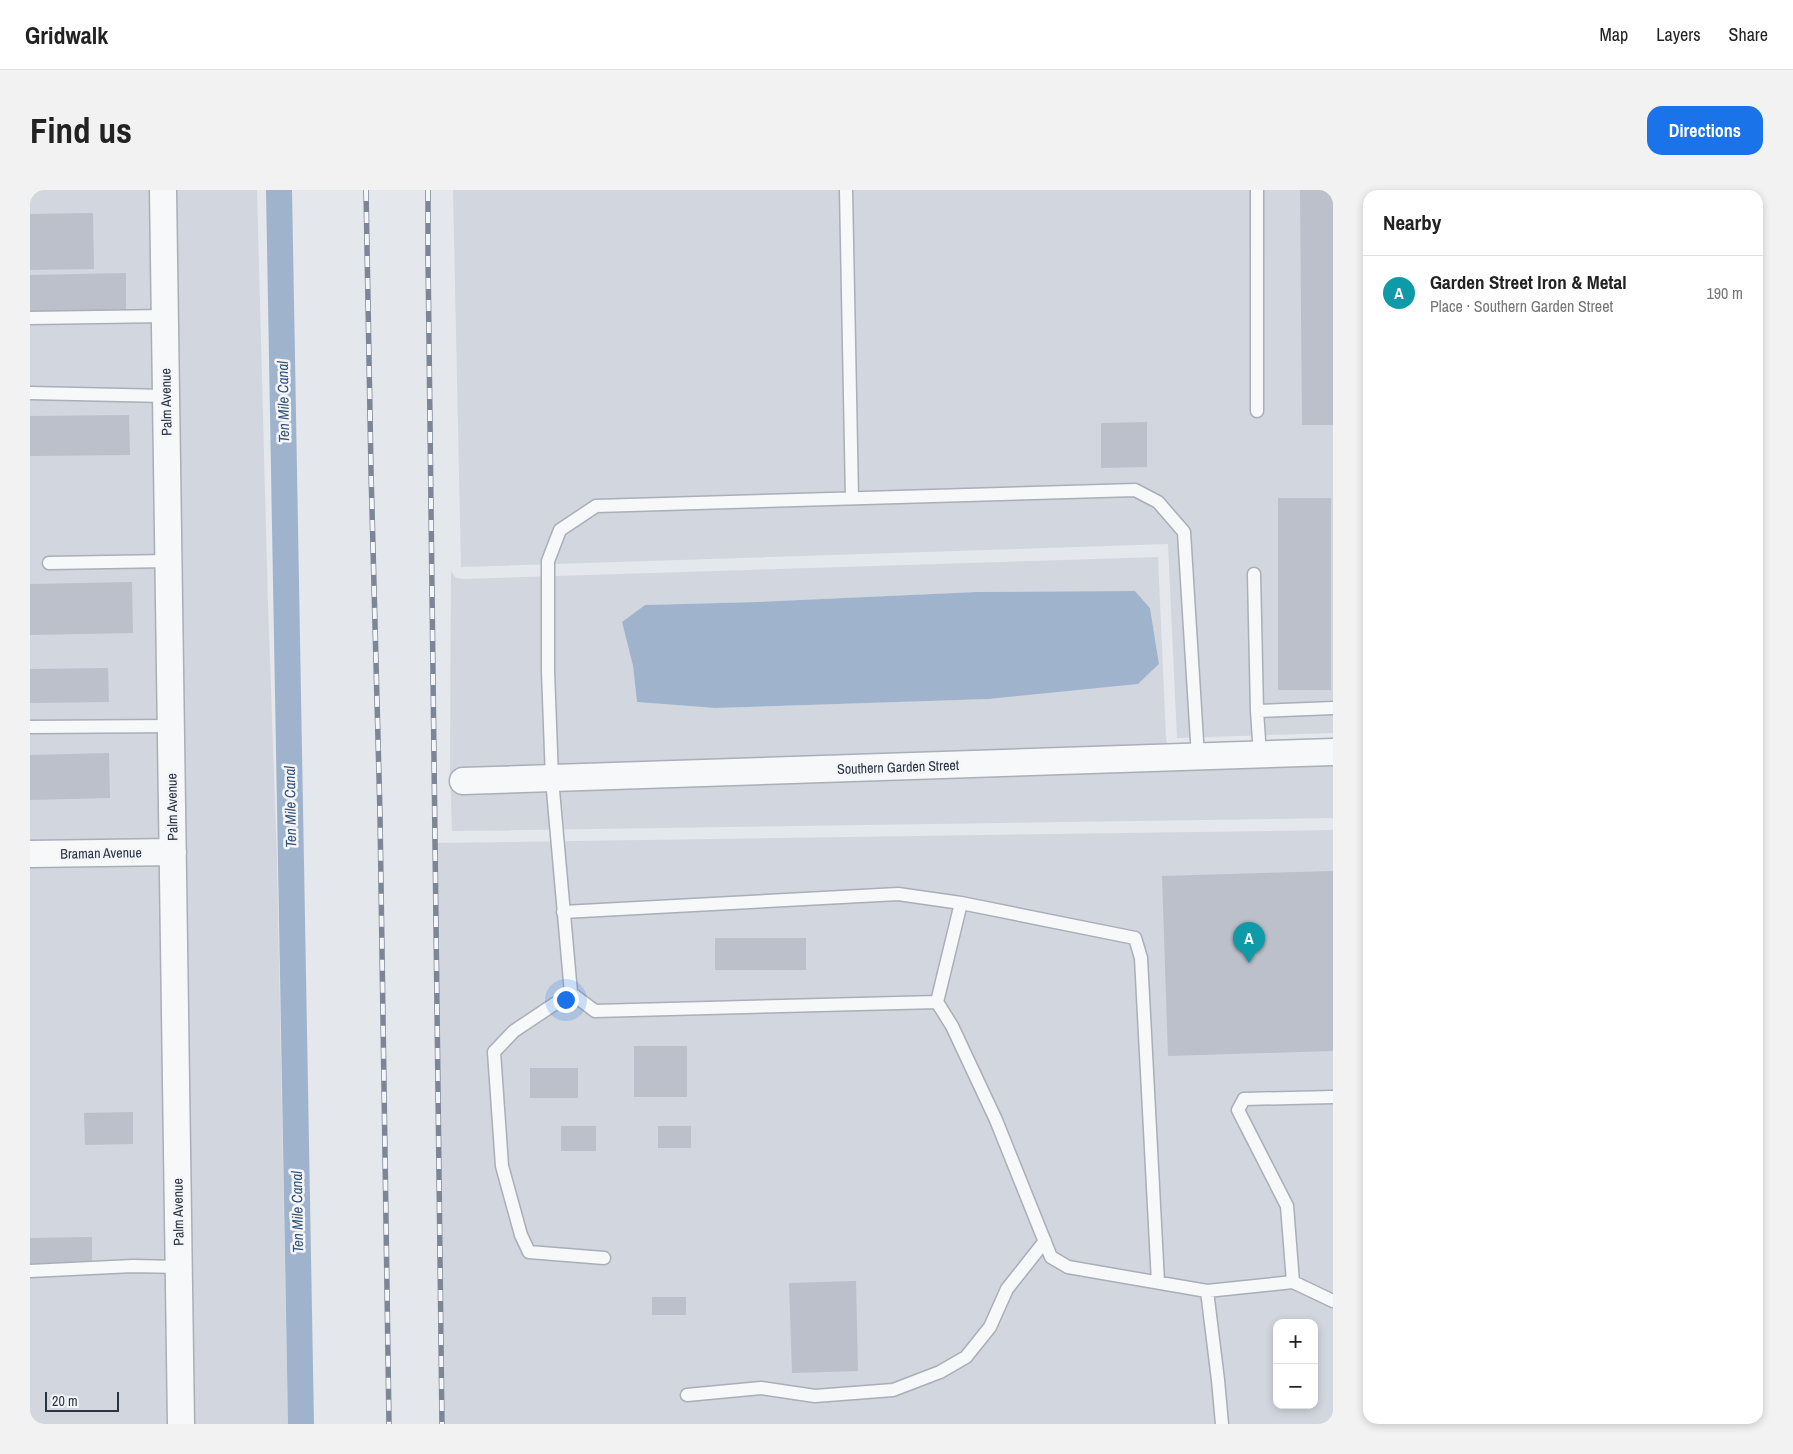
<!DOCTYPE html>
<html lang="en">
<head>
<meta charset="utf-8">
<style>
	:root { --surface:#fff; --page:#f2f2f2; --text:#222; --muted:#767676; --line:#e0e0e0; --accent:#1a73e8 }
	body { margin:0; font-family:"Archivo Narrow",sans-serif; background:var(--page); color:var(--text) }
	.controls { position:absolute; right:15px; bottom:15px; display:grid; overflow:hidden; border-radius:10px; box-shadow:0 2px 8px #0003 }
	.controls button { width:45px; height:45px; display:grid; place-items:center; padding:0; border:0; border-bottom:1px solid var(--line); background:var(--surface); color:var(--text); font:25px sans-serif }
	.scale { position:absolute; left:15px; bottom:12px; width:74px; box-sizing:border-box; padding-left:5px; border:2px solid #2b3445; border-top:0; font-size:14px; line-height:18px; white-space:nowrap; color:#2b3445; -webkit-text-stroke:4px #f4f6f9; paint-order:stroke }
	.you { position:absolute; left:535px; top:809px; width:18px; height:18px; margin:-12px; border:4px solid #fff; border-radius:50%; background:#1a73e8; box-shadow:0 0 0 8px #1a73e833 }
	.badge { display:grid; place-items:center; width:32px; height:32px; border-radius:50%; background:var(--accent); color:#fff; font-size:16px; font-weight:700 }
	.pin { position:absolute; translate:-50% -41px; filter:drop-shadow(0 1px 2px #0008) }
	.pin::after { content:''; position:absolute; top:26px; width:18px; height:15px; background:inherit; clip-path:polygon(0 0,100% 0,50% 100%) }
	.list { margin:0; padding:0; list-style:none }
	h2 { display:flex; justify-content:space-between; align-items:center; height:65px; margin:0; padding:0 20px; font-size:21px }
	h2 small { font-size:16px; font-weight:400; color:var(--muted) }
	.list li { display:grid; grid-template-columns:32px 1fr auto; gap:15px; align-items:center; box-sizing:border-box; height:75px; padding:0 20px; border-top:1px solid var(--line) }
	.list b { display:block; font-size:19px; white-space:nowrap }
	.list p { margin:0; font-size:16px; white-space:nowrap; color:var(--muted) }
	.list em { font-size:16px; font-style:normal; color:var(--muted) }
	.map { position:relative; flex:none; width:1303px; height:1234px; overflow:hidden; border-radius:15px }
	header { display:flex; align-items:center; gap:30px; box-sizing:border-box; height:70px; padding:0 25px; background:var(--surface); border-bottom:1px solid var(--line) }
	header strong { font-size:24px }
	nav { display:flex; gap:28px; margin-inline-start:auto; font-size:18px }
	.intro { display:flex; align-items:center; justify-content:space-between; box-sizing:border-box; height:120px; padding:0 30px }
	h1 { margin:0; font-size:35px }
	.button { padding:12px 22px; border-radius:15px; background:var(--accent); color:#fff; font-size:18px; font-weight:700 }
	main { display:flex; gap:30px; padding:0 30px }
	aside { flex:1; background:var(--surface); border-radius:15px; box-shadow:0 2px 8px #0003 }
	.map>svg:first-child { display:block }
	.built { fill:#d2d6de; fill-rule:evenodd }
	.water { fill:#9fb4cc }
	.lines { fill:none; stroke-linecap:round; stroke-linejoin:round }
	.canal { stroke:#9fb4cc; stroke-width:26 }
	.building { fill:#bbc0ca }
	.lane-casing { stroke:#a9aeb7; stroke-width:15 }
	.street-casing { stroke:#a9aeb7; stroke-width:29 }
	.lane { stroke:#f7f8fa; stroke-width:12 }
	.street { stroke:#f7f8fa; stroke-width:26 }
	.rail-casing { stroke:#7d8696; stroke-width:5.5 }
	.rail { stroke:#f4f6f9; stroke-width:4; stroke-dasharray:11; stroke-linecap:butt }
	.labels { text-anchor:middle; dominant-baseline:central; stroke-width:5; stroke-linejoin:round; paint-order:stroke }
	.street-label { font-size:14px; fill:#2b3445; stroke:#f4f6f9 }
	.water-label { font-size:15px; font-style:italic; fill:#34527a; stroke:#f4f6f9 }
</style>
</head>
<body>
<header>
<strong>Gridwalk</strong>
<nav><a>Map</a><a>Layers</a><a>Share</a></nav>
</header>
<div class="intro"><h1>Find us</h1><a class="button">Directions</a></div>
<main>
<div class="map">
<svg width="1303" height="1234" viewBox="0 0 1303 1234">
	<rect width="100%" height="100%" fill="#e4e7ec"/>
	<path class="built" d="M0 0H227L238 415 247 669 258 1234H0Z
		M423 0H1303V543L1147 548 1138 354 431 377Z
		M1128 367 1136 548 1138 556 1303 555V628L422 641 420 579 421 381 425 387 432 389ZM1105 401 1120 418 1129 474 1108 494 959 509 685 518 607 512 603 476 592 432 615 415 727 412 946 402Z
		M1303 640V1234H415L407 653ZM1247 1133H1284V1215H1247Z"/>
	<path class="water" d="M1105 401 1120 418 1129 474 1108 494 959 509 685 518 607 512 603 476 592 432 615 415 727 412 946 402Z"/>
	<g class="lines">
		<path class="canal" d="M249 0 271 1234"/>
	</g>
	<path class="building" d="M1270 0H1303V235H1272Z
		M63 23 64 79 0 80V24Z
		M96 83V122L0 124V85Z
		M99 225 100 265 0 266V226Z
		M1117 232V277L1071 278V233Z
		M1248 308H1301V500H1248Z
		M102 392 103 443 0 445V394Z
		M78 478 79 512 0 513V479Z
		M79 563 80 608 0 610V565Z
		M1303 681V861L1138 866 1132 686Z
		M685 748H776V780H685Z
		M604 856H657V907H604Z
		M500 878H548V908H500Z
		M103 922V954L55 955 54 923Z
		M531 936H566V961H531Z
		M628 936H661V958H628Z
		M62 1047V1077L0 1078V1048Z
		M826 1091 828 1181 762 1183 759 1093Z
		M622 1107H656V1125H622Z"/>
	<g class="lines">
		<g class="lane-casing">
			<path id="lane" d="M816 0 822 308
				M1227 0V221
				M0 128 135 126
				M0 203 136 206
				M19 373 138 371
				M1224 384 1227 521
				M0 537 141 536
				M1230 565 1227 521 1303 518
				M1168 567 1154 342 1128 312 1105 300 566 316 530 340 518 371V481L522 589 541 803 565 821 907 812 922 836 966 930 1021 1067 1038 1077 1177 1101
				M533 722 868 704 931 713 1105 748 1111 768 1128 1092
				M541 803 484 841 464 862 472 976 491 1045 499 1062 574 1068
				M907 812 931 713
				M1303 907 1214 909 1208 920 1257 1016 1263 1092 1303 1111
				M0 1081 103 1076 149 1077
				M657 1205 731 1198 785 1206 863 1200 910 1182 936 1167 960 1137 977 1099 1015 1051
				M1192 1234 1188 1190 1177 1101 1263 1092"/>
		</g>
		<g class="street-casing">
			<path id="street" d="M133 0 151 1234
				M433 591 1303 562
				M0 664 143 662"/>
		</g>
		<use href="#lane" class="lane"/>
		<use href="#street" class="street"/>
		<g class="rail-casing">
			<path id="rail" d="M336 0 341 281 350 625 359 1234
				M398 0V67L412 1234"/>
		</g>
		<use href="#rail" class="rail"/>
	</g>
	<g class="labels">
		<g class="street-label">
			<text transform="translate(136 212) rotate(-91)">Palm Avenue</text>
			<text transform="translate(868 577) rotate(-2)">Southern Garden Street</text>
			<text transform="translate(142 617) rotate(-91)">Palm Avenue</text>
			<text transform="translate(71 663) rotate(-1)">Braman Avenue</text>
			<text transform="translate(148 1022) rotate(-91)">Palm Avenue</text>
		</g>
		<g class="water-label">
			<text transform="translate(253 212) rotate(-91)">Ten Mile Canal</text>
			<text transform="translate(260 617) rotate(-91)">Ten Mile Canal</text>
			<text transform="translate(267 1022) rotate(-91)">Ten Mile Canal</text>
		</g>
	</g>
</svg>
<div class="controls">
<button>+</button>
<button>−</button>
</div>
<div class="scale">20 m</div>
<div class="you"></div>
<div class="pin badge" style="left:1219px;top:773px;background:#0f9aa8">A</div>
</div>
<aside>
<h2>Nearby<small></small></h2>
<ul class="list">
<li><span class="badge" style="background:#0f9aa8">A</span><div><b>Garden Street Iron &amp; Metal</b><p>Place · Southern Garden Street</p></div><em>190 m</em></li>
</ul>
</aside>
</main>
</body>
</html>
